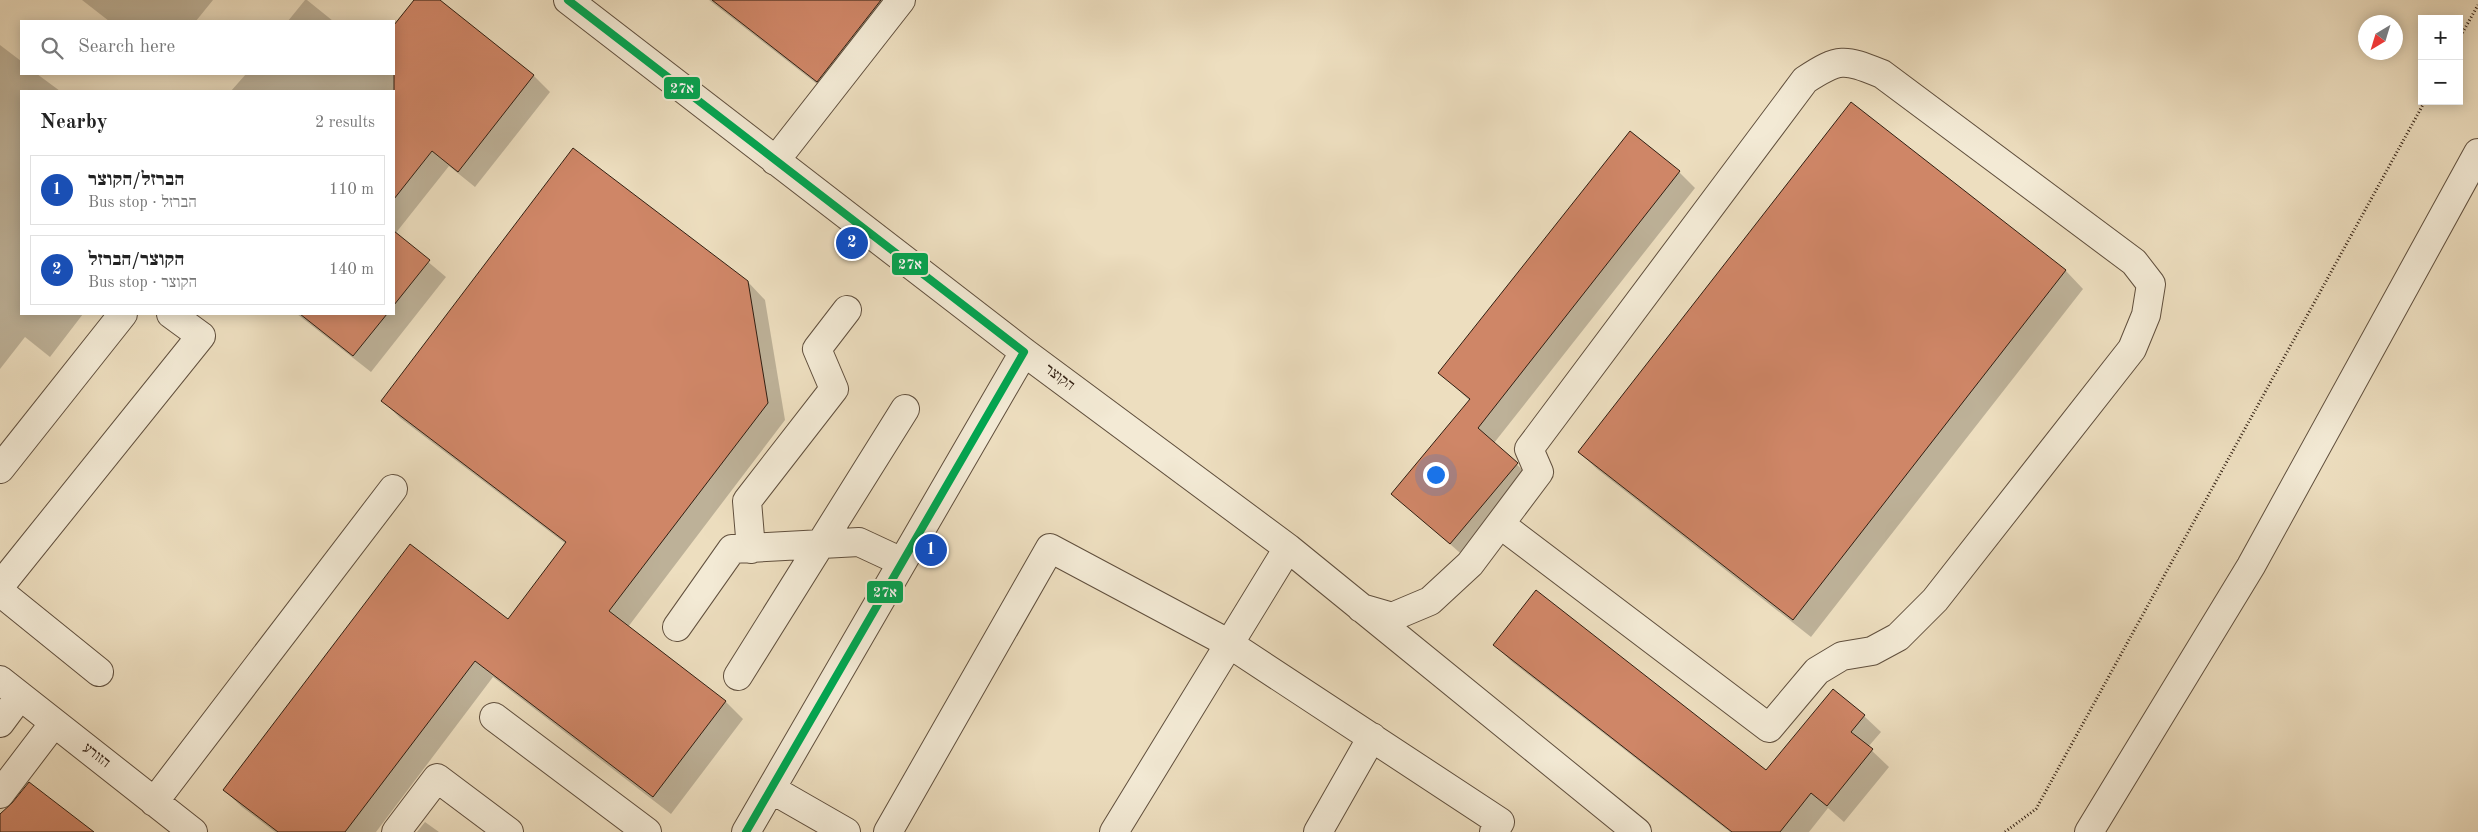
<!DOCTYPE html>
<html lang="en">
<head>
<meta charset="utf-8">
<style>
	:root { --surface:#fff; --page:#f2f2f2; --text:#222; --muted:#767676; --line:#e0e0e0; --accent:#2563eb }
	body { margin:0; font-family:"Old Standard TT","Frank Ruhl Libre",serif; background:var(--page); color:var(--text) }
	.controls { position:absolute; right:15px; top:15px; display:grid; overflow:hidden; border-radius:0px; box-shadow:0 2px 12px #0003 }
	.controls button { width:45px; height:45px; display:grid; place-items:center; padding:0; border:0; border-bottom:1px solid var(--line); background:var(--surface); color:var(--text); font:25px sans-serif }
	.compass { position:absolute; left:2358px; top:15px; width:45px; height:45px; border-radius:50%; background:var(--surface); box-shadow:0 2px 12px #0003; rotate:218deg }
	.you { position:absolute; left:1435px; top:474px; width:18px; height:18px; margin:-12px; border:4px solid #fff; border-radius:50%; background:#1a73e8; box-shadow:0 0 0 8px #1a73e833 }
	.badge { display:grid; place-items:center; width:32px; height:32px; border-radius:50%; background:var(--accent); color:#fff; font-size:16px; font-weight:700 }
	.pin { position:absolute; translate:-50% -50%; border:2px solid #fff; box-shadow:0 1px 5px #0006 }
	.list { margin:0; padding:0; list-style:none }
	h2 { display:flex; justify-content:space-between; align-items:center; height:65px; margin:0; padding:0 20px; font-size:21px }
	h2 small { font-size:16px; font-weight:400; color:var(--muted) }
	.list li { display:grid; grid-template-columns:32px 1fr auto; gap:15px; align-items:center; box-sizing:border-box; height:70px; margin:0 10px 10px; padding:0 10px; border:1px solid var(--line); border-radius:0px }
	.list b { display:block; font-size:19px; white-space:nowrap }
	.list p { margin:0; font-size:16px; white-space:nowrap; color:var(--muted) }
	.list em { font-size:16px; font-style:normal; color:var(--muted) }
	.icon { flex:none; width:28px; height:28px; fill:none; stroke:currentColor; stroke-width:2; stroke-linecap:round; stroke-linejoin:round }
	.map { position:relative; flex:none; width:2478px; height:832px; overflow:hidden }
	.search { position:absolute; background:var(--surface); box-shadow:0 2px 12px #0003; left:20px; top:20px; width:375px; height:55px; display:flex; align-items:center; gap:12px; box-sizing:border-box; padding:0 18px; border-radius:0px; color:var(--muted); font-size:19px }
	.panel { position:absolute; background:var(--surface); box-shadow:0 2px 12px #0003; left:20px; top:90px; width:375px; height:225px; border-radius:0px }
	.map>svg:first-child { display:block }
	.shadow { fill:#0003 }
	.building { fill:#cf8667; stroke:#311f12 }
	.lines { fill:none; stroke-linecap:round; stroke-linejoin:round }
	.minor-casing { stroke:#604f3d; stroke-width:30 }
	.path { stroke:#311f12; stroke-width:3; stroke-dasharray:1 2.5; stroke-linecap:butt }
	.minor { stroke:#f3ead5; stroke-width:28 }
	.bus-1-casing { stroke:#f3ead5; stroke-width:11 }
	.bus-1 { stroke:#00a651; stroke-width:8 }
	.labels { text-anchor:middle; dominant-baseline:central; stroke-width:4.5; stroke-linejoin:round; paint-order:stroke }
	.street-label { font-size:15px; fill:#311f12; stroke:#f3ead5 }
	.line-badge { stroke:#f3ead5; stroke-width:2 }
	.badge-label { font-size:14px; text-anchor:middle; font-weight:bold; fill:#fff }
</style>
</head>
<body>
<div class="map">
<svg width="2478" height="832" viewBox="0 0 2478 832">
	<rect width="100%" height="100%" fill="#eddebf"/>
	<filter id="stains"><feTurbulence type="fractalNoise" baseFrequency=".004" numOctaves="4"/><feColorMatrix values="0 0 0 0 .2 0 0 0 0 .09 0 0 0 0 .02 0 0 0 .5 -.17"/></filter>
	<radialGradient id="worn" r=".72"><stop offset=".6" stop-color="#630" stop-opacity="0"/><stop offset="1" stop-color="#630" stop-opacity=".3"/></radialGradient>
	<path class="shadow" d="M82 0H213L196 21H109Z
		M305 0H307L333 21H288Z
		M415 0H438L534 76 550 92 475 187 449 166 395 234 446 277 371 372 297 314H394V91H231L246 74H394V27Z
		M709 0H912L835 98Z
		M0 45 21 61V74H37L60 91H21V314H83L50 357 25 337 0 369Z
		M1851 104 2066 271 2083 289 1811 637 1597 469 1579 452Z
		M1630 133 1679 172 1695 188 1494 443 1533 480 1467 559 1393 494 1470 401 1440 373Z
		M748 282 765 300 785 420 628 627 726 702 743 719 671 814 493 677 376 832H275L242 807 224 790 508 621 566 544 400 418 383 401Z
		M1495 645 1767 771 1864 716 1881 732 1868 747 1889 767 1844 822 1828 808 1809 832H1730L1511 661Z
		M425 822 439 832H417Z"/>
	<path class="building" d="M414 0H440L534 75 458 172 432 151 394 199V25Z
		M712 0H881L817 82Z
		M1851 102 2066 270 1793 620 1578 452Z
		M1630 131 1680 171 1478 428 1518 463 1450 544 1391 494 1470 399 1438 373Z
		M573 148 748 281 768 403 609 611 726 701 653 797 475 661 345 832H278L223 790 410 544 508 619 566 542 381 401Z
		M394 231 430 260 394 305Z
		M300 314H387L353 356Z
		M1536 590 1766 770 1833 689 1865 715 1851 732 1873 749 1827 806 1811 793 1780 832H1732L1493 645Z
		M29 782 94 832H0V814L12 803Z"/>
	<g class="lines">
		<g class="minor-casing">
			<path id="minor" d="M568 0 1024 352 1288 548 1637 832
				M775 161 901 0
				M0 469 123 314
				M751 549 747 501 834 389 817 349 847 310
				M0 586 201 336 171 314
				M0 592 99 672
				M1361 608 1392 617 1430 601 1470 564 1539 472 1529 449 1805 80C1840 57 1844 59 1882 74L2134 262 2151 284 2146 315 2132 349 1935 600 1898 637 1872 651 1842 656 1817 671 1769 728 1500 524
				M677 627 732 549 859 542 902 562
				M738 676 905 409
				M0 680 193 832
				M494 717 647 832
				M0 723 20 696
				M771 789 846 832
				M0 794 54 723
				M154 802 393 489
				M396 832 437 778 509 832
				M746 832 1024 352
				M888 832 1050 548 1228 643 1500 822 1494 832
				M1114 832 1288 548
				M1318 832 1372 737
				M2089 832 2251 566 2478 153"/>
		</g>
		<path class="path" d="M2459 39 2478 5
			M2005 832 2036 809 2425 101"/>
		<use href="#minor" class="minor"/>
		<g class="bus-1-casing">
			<path id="bus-1" d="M568 0 1024 352
				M746 832 1024 352"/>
		</g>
		<use href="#bus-1" class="bus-1"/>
	</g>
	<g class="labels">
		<g class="street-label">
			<text transform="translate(1059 378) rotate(37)">הקוצר</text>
			<text transform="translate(96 756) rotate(38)">הזורע</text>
		</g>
	</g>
	<g class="line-badge">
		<rect x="663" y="76" width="38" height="24" rx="5" fill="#00a651"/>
		<rect x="891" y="252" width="38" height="24" rx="5" fill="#00a651"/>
		<rect x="866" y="580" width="38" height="24" rx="5" fill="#00a651"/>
	</g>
	<g class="badge-label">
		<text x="682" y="93">27א</text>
		<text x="910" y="269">27א</text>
		<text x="885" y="597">27א</text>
	</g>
	<rect width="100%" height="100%" filter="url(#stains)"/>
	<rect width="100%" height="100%" fill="url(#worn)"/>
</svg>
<div class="controls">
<button>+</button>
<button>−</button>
</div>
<svg class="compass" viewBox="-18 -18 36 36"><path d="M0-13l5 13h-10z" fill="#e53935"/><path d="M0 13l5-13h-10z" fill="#767676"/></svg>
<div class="you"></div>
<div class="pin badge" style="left:931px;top:550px;background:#1a4fb4">1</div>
<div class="pin badge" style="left:852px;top:243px;background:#1a4fb4">2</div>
<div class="search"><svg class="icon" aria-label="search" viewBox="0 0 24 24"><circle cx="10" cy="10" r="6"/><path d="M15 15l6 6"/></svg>Search here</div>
<section class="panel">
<h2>Nearby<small>2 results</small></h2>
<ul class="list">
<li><span class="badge" style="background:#1a4fb4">1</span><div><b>הברזל/הקוצר</b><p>Bus stop · הברזל</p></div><em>110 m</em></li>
<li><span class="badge" style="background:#1a4fb4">2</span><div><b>הקוצר/הברזל</b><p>Bus stop · הקוצר</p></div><em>140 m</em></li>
</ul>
</section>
</div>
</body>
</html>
